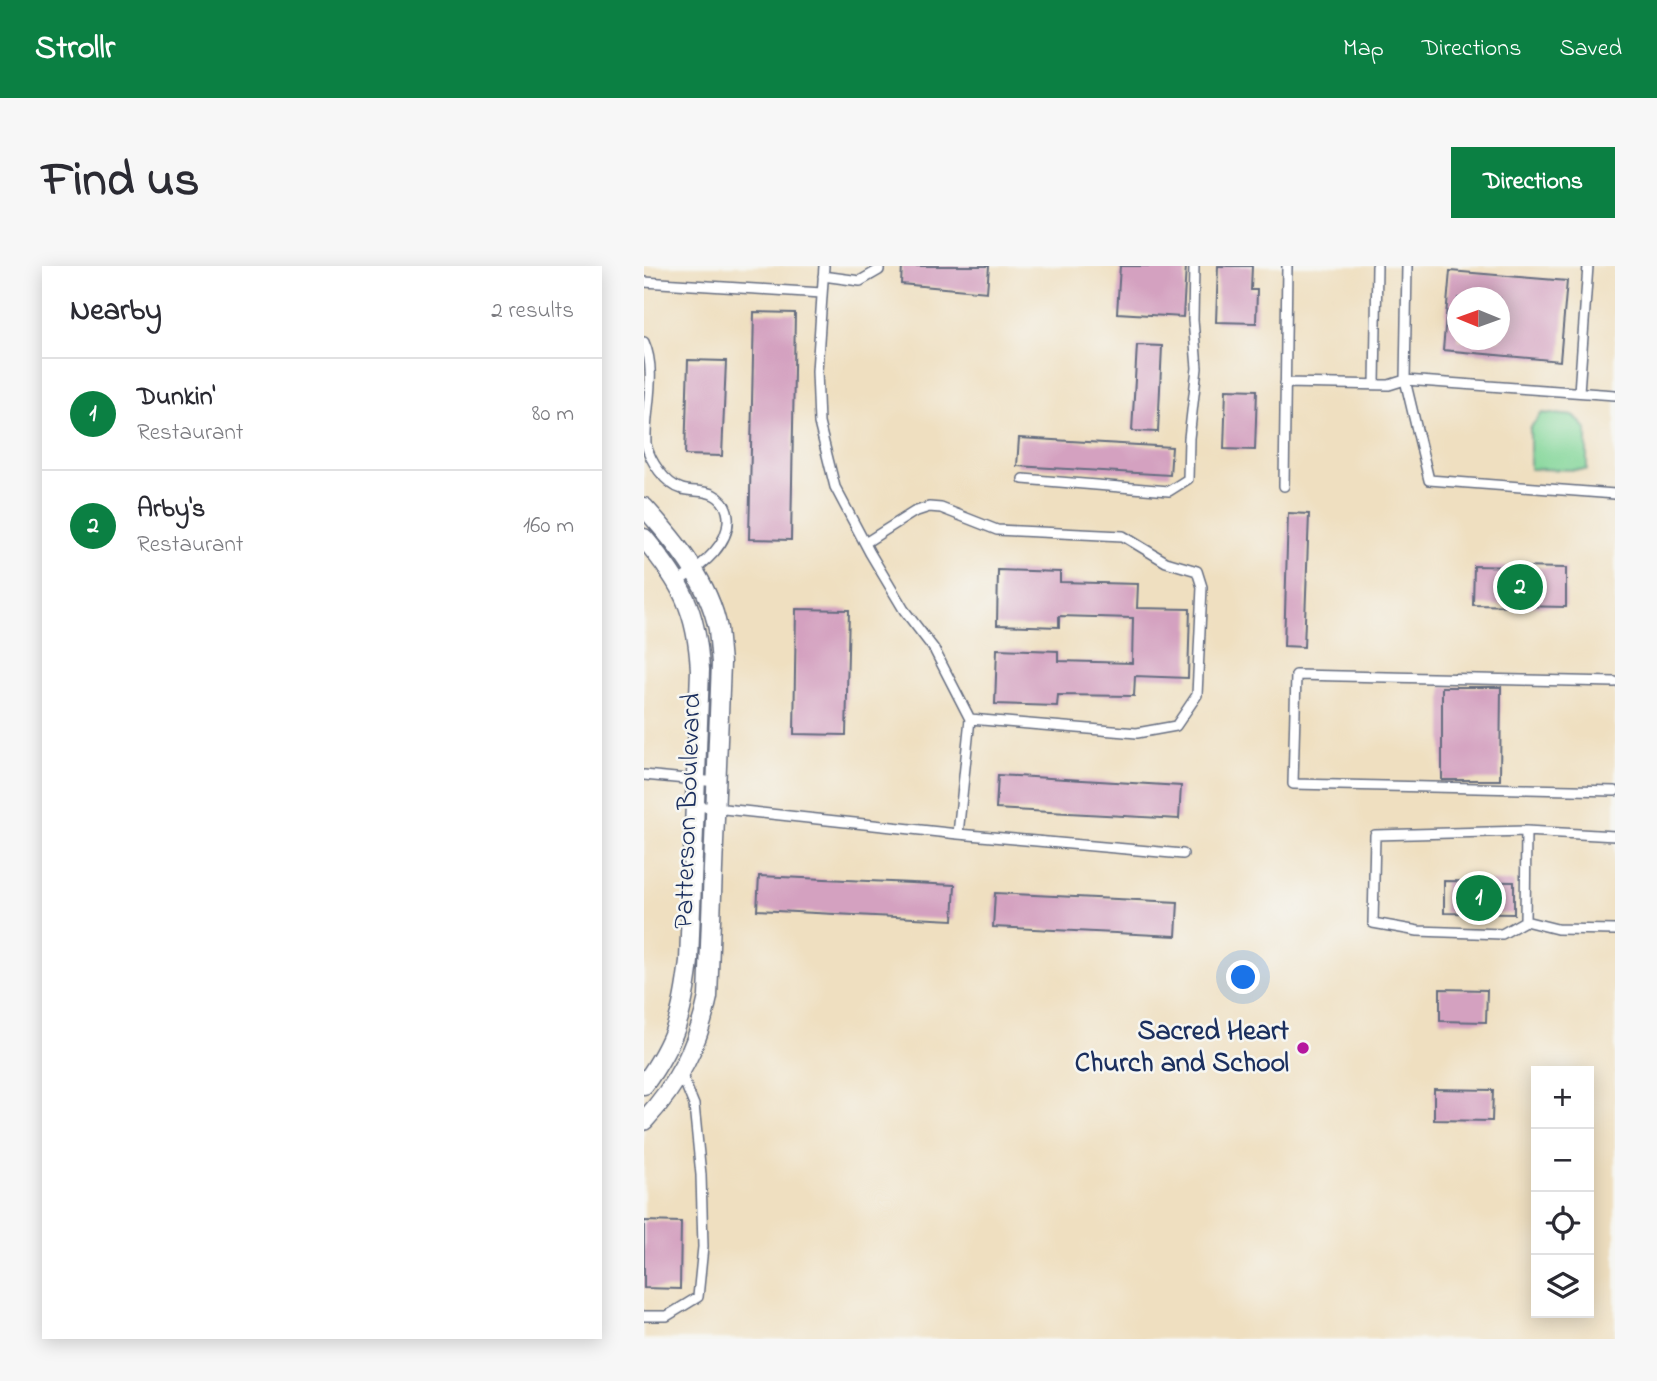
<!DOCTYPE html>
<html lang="en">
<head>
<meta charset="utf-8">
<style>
	:root { --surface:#fff; --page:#f7f7f7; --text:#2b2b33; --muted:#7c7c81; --line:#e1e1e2; --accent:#0b8043 }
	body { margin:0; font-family:"Indie Flower",sans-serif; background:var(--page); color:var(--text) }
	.controls { position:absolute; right:21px; bottom:21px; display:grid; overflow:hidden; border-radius:0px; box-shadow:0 4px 18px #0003 }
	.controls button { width:63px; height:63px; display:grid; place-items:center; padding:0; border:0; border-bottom:2px solid var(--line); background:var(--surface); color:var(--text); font:35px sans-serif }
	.compass { position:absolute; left:803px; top:21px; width:63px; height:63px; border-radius:50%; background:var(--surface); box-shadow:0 4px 18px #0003; rotate:271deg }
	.you { position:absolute; left:600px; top:712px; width:24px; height:24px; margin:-18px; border:5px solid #fff; border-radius:50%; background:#1a73e8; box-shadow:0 0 0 10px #1a73e833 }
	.badge { display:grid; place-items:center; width:46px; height:46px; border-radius:50%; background:var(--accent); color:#fff; font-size:23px; font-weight:700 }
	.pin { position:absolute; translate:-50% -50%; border:4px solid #fff; box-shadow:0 2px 7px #0006 }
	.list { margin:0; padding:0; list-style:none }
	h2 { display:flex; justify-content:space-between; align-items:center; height:91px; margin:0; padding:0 28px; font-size:30px }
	h2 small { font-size:23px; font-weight:400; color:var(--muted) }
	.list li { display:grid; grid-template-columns:46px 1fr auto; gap:21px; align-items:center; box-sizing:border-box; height:112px; padding:0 28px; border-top:2px solid var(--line) }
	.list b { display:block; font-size:26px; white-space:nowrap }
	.list p { margin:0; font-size:23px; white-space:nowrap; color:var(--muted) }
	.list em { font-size:23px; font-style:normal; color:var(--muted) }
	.icon { flex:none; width:38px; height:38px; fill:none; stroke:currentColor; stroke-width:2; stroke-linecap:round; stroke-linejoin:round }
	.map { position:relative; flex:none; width:971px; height:1073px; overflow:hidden; border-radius:0px }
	header { display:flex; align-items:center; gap:42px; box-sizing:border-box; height:98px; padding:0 35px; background:var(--accent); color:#fff }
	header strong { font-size:33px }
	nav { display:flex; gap:38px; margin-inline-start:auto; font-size:24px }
	.intro { display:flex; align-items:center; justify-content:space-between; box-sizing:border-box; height:168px; padding:0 42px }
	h1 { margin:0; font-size:49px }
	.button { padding:18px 32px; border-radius:0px; background:var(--accent); color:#fff; font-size:24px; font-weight:700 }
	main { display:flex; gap:42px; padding:0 42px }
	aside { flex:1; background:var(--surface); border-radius:0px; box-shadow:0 4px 18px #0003 }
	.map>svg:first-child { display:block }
	.park { fill:#82d698; stroke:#4e827b; stroke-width:2 }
	.building { fill:#d4a1c0; fill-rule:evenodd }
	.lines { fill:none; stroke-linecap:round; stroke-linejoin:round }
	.lane-casing { stroke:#656d80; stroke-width:12 }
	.street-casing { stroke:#656d80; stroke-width:21 }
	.lane { stroke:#fff; stroke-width:9 }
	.street { stroke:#fff; stroke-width:18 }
	.poi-dot { fill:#b5179e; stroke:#f6f6f2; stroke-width:2.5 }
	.labels { text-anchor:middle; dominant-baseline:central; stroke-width:5; stroke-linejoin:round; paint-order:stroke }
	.street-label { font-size:28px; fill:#1b2f5e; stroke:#f6f6f2 }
	.poi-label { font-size:28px; font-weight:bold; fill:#1b2f5e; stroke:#f6f6f2; text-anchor:end }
</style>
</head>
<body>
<header>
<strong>Strollr</strong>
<nav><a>Map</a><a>Directions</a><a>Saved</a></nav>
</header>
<div class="intro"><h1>Find us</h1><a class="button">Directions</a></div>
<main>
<aside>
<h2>Nearby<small>2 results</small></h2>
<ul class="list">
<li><span class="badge">1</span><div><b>Dunkin'</b><p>Restaurant</p></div><em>80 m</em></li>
<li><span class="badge">2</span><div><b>Arby's</b><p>Restaurant</p></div><em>160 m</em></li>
</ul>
</aside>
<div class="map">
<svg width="971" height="1073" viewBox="0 0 971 1073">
	<rect width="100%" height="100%" fill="#f6f6f2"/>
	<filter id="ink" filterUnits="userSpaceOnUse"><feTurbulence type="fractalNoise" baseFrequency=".0143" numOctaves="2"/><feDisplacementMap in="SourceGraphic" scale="14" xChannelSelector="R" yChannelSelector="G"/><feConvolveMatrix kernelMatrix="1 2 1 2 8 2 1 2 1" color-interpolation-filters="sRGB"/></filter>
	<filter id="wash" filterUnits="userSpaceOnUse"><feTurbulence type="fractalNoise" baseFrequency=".00686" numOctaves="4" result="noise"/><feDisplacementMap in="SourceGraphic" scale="28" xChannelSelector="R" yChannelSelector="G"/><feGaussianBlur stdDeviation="1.57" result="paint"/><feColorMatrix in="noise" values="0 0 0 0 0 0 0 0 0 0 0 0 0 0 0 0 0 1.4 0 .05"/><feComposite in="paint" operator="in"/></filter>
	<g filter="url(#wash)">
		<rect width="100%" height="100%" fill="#efdfc0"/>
		<path class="park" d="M898 147 931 150 943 164V204L886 203V162Z"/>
		<g id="blocks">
			<path class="building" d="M258 0H345L343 26 257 18Z
				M476 0H542L539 51 473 47Z
				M574 0H608L607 24H613L612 57 572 56Z
				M806 5 923 15 916 95 799 84ZM814 32H856V74H814Z
				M110 46 151 47 147 274 105 273Z
				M493 79 518 80 514 166 488 165Z
				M44 94 82 95 78 190 41 189Z
				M582 123 613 124 611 184 580 183Z
				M375 172 528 181 526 209 373 200Z
				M644 247 665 248 660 381 640 380Z
				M830 300 922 302V341L829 339Z
				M354 304 416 306V316L494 318 493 342 546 343 544 412 491 410 490 430 414 429 413 440 351 438 353 383 414 385V395L488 397 489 352 415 350V361L353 359Z
				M152 343 205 344 202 469 150 468Z
				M798 421H857L856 514H798Z
				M354 509 537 520 535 553 352 543Z
				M115 610 311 619 309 654 113 644Z
				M800 615 870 616V648L800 647Z
				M351 627 534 636 532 670 349 661Z
				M796 723 843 724 842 756 796 755Z
				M790 823 849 824 848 855 790 854Z
				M0 955 37 956 36 1023 0 1022Z"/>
		</g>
	</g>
	<g filter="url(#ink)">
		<use href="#blocks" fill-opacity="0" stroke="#656d80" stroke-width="2"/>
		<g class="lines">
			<g class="lane-casing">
				<path id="lane" d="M180 0 173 105 175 157 191 221 226 287 260 344 290 383 326 453 314 568
					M763 0 761 114 785 214 971 228
					M179 10 216 15 235 4V0
					M0 16 178 27
					M0 76C14 107 0 147 2 178 6 195 21 218 38 223 48 226 61 224 70 229 76 232 81 238 83 245 91 276 56 301 34 316
					M641 117 745 119 761 114 971 129
					M731 118 733 0
					M935 126 944 0
					M379 213 525 225 544 213 545 172 553 102 549 54 550 0
					M640 220 643 0
					M221 277 270 246 285 241 297 242 353 264 479 270 522 296 553 305 558 321 553 429 532 460 493 467 326 453
					M971 416 652 409 649 518 971 525
					M0 509 73 516
					M52 540 314 568 539 588
					M971 570 882 565 881 655 913 663 971 664
					M881 655 858 668 774 665 729 657 731 569 882 565
					M0 1050H23L54 1031 59 981 57 909 50 839 37 807"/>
			</g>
			<g class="street-casing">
				<path id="street" d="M0 241C31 275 65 316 74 363 75 374 76 386 77 397L64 731C54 780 34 818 0 855
					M0 272C38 318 53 344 56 404L45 695C39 748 32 774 0 819"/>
			</g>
			<use href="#lane" class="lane"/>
			<use href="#street" class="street"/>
		</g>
	</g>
	<circle class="poi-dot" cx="659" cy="782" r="7"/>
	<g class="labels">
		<g class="street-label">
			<text transform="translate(45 545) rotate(-88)">Patterson Boulevard</text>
		</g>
		<g class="poi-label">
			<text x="645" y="766">Sacred Heart<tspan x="645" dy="32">Church and School</tspan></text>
		</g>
	</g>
</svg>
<div class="controls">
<button>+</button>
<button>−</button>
<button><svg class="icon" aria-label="locate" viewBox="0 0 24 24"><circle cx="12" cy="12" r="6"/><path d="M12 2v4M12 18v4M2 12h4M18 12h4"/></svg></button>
<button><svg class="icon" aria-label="layers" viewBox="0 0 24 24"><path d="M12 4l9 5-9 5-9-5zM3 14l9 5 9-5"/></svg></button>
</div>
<svg class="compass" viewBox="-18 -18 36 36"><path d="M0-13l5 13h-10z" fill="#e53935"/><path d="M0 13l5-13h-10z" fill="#7c7c81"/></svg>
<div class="you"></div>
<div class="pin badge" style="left:835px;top:632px">1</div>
<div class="pin badge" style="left:876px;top:321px">2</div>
</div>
</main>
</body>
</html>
